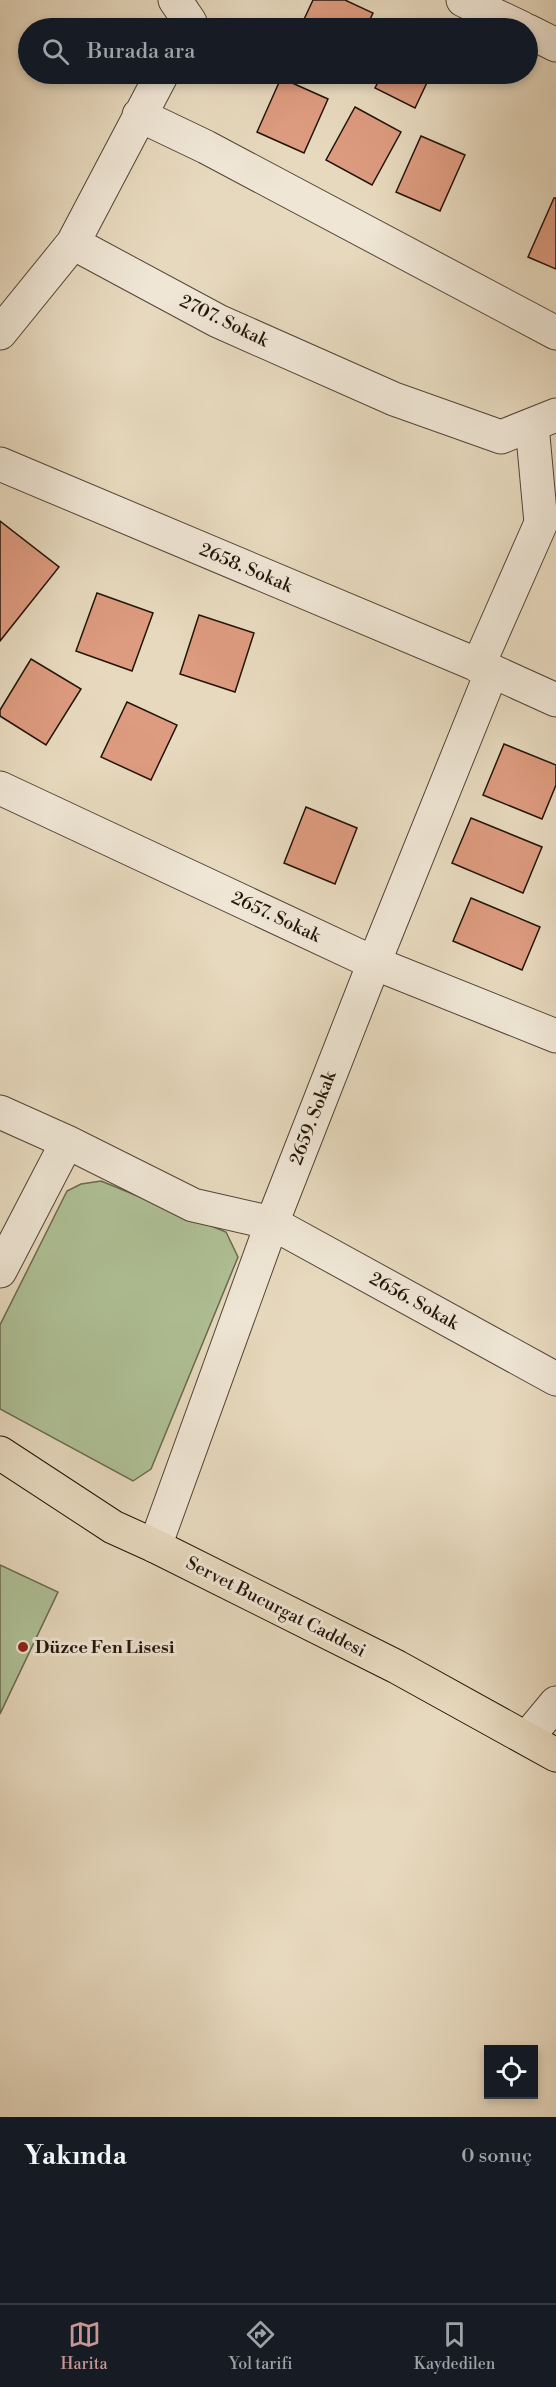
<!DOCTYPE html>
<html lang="tr">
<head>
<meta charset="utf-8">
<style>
	:root { --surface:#171b24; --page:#20242c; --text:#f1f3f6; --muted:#9ea1a6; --line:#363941; --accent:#c59692 }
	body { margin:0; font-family:"Libre Bodoni",serif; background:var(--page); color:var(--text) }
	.controls { position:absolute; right:18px; bottom:18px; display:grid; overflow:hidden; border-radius:0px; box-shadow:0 3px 9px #0003 }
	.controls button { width:54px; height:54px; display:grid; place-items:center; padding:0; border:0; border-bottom:2px solid var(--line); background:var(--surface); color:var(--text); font:30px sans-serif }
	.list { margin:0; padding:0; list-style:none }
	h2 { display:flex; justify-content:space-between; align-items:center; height:78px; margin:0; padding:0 24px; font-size:26px }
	h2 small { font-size:20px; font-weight:400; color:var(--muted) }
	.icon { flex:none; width:33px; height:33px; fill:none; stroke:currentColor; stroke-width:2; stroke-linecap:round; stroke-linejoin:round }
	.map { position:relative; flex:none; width:556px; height:2117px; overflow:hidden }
	.search { position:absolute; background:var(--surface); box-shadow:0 3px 9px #0003; left:18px; right:18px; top:18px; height:66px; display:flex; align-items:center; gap:15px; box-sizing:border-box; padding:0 21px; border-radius:33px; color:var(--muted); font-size:22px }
	.sheet { height:186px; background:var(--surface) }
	nav { display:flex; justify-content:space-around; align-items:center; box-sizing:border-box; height:84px; border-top:2px solid var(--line); background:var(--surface); font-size:16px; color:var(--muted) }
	nav a { display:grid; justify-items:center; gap:3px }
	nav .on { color:var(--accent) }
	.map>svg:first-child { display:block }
	.green { fill:#afc096; stroke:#686a4f; stroke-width:1.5 }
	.building { fill:#dd9b7f; stroke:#221408; stroke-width:1.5 }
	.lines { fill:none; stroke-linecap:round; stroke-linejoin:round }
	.minor-casing { stroke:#534536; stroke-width:35 }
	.major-casing { stroke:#221408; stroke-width:35 }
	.minor { stroke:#efe6d5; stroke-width:33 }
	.major { stroke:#e7d9be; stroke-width:33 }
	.poi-dot { fill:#8f2418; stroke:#efe6d5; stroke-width:2 }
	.labels { text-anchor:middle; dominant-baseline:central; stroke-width:6; stroke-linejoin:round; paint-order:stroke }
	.street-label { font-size:18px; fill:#221408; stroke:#efe6d5 }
	.poi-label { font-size:18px; font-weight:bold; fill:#221408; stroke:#efe6d5; text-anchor:start }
</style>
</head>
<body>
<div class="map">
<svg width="556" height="2117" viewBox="0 0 556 2117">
	<rect width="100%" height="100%" fill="#e7d9be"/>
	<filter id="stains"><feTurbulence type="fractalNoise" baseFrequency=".00333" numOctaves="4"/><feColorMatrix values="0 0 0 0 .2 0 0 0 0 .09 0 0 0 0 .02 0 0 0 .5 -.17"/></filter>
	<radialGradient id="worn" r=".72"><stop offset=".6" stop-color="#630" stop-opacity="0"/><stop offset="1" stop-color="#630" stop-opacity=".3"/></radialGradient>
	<path class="green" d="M101 1181 226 1232 238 1257 151 1469 133 1481 0 1409V1325L67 1191 81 1184Z
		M0 1565 58 1592 0 1714Z"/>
	<path class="building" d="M313 0H345L373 13 366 28H300Z
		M382 74H431L415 108 375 88Z
		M281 78 328 99 304 153 257 132Z
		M355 107 401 132 372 185 326 160Z
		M421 136 465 155 440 211 396 192Z
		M554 198H556V269L528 257Z
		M0 521 59 567 0 641Z
		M97 593 153 613 132 671 76 651Z
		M199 615 254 633 235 692 180 674Z
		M31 659 81 689 46 745 0 716V710Z
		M127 702 177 725 151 780 101 757Z
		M504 744 556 765V785L542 819 483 795Z
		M306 807 357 828 335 884 284 863Z
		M471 818 542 847 523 893 452 863Z
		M471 898 540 927 522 970 453 941Z"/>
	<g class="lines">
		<g class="minor-casing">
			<path id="minor" d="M175 0 190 22 186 28
				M463 0 522 28
				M528 31 556 45
				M139 115 206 147 556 333
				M73 243 218 321 394 399 501 437 556 415
				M0 333 73 243 162 74
				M0 464 492 671 556 700
				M478 666 541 523 532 425
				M0 788 374 963 556 1036
				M0 1112 67 1142
				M0 1271 67 1142 193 1205 272 1223 374 963 492 671
				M155 1546 272 1223 556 1379
				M527 1738 556 1703"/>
		</g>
		<g class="major-casing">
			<path id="major" d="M0 1453 113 1527 155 1546 397 1667 556 1755"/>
		</g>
		<use href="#minor" class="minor"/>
		<use href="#major" class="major"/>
	</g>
	<circle class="poi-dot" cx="23" cy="1647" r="6"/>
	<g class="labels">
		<g class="street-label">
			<text transform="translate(224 321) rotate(26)">2707. Sokak</text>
			<text transform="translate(246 568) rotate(23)">2658. Sokak</text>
			<text transform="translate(276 917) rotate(25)">2657. Sokak</text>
			<text transform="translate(313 1118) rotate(-69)">2659. Sokak</text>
			<text transform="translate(414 1301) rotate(29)">2656. Sokak</text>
			<text transform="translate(276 1607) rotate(27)">Servet Bucurgat Caddesi</text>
		</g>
		<g class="poi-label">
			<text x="35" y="1647">Düzce Fen Lisesi</text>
		</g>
	</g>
	<rect width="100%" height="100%" filter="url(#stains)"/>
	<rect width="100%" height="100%" fill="url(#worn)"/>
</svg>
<div class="controls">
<button><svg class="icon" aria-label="locate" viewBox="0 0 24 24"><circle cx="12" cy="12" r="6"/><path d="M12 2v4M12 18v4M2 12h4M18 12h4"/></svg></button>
</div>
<div class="search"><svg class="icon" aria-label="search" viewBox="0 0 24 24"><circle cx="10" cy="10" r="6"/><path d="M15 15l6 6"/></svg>Burada ara</div>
</div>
<section class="sheet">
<h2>Yakında<small>0 sonuç</small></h2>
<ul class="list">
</ul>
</section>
<nav>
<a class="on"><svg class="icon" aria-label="map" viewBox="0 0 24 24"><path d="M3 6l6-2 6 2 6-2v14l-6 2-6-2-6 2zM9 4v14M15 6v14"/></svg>Harita</a>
<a><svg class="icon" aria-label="directions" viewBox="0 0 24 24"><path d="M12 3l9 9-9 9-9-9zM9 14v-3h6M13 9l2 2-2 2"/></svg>Yol tarifi</a>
<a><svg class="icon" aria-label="saved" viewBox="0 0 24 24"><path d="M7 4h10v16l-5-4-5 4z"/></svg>Kaydedilen</a>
</nav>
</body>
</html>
